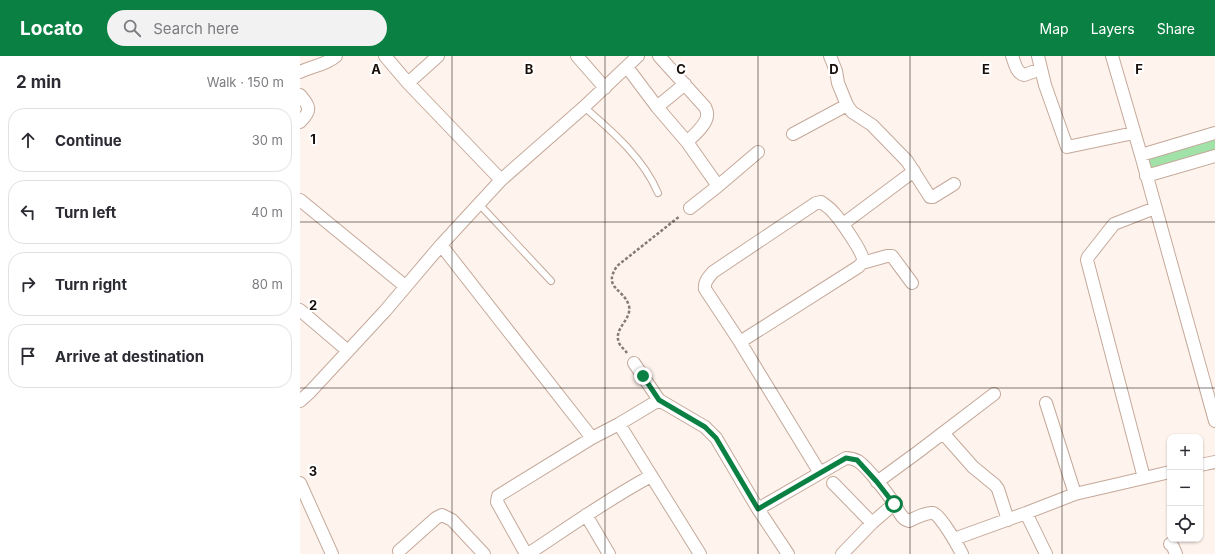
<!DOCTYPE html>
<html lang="en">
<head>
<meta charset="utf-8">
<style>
	:root { --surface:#fff; --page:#f2f2f3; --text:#2b2b33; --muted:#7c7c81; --line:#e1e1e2; --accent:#0b8043 }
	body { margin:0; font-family:Inter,sans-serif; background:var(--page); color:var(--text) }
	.controls { position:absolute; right:12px; bottom:12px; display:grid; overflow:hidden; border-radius:8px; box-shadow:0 1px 3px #0004 }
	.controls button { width:36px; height:36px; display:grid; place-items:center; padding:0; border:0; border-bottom:1px solid var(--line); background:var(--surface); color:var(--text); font:20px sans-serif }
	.stop { position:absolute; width:12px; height:12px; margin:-9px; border:3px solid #0b8043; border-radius:50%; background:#fff }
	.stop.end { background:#0b8043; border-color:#fff; box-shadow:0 1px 4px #0008 }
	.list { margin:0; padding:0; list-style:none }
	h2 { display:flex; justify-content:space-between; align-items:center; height:52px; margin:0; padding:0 16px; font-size:17px }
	h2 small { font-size:13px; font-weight:400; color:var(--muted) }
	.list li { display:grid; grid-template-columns:26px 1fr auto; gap:12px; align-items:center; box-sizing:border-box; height:64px; margin:0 8px 8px; padding:0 8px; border:1px solid var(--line); border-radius:16px }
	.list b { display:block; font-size:15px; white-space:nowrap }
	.list em { font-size:13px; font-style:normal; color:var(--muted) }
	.icon { flex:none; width:22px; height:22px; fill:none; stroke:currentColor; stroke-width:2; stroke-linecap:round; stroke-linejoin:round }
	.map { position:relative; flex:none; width:915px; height:498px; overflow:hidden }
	header { display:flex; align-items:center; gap:24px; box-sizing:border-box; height:56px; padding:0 20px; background:var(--accent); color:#fff }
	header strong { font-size:19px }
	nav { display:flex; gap:22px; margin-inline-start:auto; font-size:14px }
	.search { width:280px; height:36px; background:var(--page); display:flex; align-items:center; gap:10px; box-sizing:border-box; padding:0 14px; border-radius:22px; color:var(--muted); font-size:15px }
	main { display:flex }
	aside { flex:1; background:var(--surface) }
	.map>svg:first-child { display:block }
	.green { fill:#a0e2a8 }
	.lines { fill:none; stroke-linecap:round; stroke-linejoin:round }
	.lane-casing { stroke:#c4a99a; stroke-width:8 }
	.street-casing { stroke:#c4a99a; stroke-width:14 }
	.path { stroke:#857a75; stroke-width:2.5; stroke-dasharray:3 2; stroke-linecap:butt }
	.lane { stroke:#fff; stroke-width:6 }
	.street { stroke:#fff; stroke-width:12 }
	.route { stroke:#0b8043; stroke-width:5 }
	.grid { fill:none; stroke:#170e09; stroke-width:1; stroke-opacity:0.55 }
	.grid-label { font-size:13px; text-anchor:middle; font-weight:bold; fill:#170e09; stroke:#fff; stroke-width:4; stroke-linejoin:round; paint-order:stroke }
</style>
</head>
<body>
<header>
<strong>Locato</strong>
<div class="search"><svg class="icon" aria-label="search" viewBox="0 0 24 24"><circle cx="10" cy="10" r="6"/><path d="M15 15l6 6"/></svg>Search here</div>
<nav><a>Map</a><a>Layers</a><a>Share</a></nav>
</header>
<main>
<aside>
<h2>2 min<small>Walk · 150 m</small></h2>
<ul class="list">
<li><svg class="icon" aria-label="ahead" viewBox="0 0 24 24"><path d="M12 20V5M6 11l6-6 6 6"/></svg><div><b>Continue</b></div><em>30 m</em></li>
<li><svg class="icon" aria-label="left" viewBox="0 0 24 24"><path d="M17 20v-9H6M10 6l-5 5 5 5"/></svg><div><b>Turn left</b></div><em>40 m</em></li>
<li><svg class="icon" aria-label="right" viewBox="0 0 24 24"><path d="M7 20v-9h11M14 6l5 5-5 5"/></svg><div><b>Turn right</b></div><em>80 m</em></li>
<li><svg class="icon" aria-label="arrive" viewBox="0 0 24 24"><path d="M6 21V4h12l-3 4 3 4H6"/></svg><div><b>Arrive at destination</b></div></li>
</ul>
</aside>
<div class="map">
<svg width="915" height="498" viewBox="0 0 915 498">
	<rect width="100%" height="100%" fill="#fff3ed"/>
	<path class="green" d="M915 77V100L846 120 841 99Z"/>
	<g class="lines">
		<g class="lane-casing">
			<path id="lane" d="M284 51C312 75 344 103 358 137
				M179 148 251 225"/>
		</g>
		<g class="street-casing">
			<path id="street" d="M85 0 108 27 201 124
				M277 0 305 32
				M359 0 405 51C406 53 407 55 407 57 409 67 393 80 387 86
				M530 0 536 15 538 27 547 49 552 56 572 69 607 105 630 141H633L654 128
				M712 0C715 7 716 17 724 19L741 13
				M738 0 745 29 767 91 834 77
				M812 0 841 99 915 365
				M327 11 357 51 387 86 418 130 390 152
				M0 16C12 10 26 9 36 0
				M108 27 138 0
				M0 39C10 51 12 54 0 66
				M357 51 385 28
				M493 78 547 49
				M841 99 915 77
				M846 120 915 100
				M418 130 458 96
				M0 144 105 230
				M543 168 614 115
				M141 189 292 382
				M562 207 587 200H592L612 227
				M0 254 48 295
				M440 286 558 211C560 209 563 207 563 204 563 196 539 162 533 156 530 152 525 149 521 146L516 147 413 216C408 222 404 226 405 233L440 286 520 417
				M334 307 359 344 405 371 416 382 458 453 488 498
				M0 345 10 336 85 255 141 189 201 124 284 51 338 0
				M746 347 775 438
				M319 368 400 498
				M643 377 673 411 695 429 698 433 708 464
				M900 409 915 406
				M844 422 787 204 788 201 814 168 855 152
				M577 426 618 396 694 338
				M0 427 32 498
				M533 427 572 467
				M458 453 546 402C550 402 554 403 558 405 568 412 588 438 595 449 599 455 601 463 609 465 615 462 626 456 633 457 640 458 658 490 662 498
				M726 457 746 498
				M286 459 309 498
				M654 483 726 457 775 438 870 416
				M870 488 873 491 876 498
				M99 495 136 462 142 459 152 464 184 498
				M226 498 197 446 198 440 292 382 319 368 359 344
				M228 498C269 471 308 443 351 420
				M542 498 572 467 594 448"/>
		</g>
		<path class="path" d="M327 297C325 294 321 291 319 287 313 272 332 264 329 250 324 232 302 233 317 210L380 160"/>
		<use href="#lane" class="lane"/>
		<use href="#street" class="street"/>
	</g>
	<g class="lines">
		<path class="route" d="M343 320 359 344 405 371 416 382 458 453 546 402 557 404 577 426 594 448"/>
	</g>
	<path class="grid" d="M152 0V498M305 0V498M458 0V498M610 0V498M762 0V498M0 166H915M0 332H915"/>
	<g class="grid-label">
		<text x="76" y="18">A</text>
		<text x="229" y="18">B</text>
		<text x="381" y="18">C</text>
		<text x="534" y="18">D</text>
		<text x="686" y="18">E</text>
		<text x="839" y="18">F</text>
		<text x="13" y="88">1</text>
		<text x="13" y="254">2</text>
		<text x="13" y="420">3</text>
	</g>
</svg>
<div class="controls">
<button>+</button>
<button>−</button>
<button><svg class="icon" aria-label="locate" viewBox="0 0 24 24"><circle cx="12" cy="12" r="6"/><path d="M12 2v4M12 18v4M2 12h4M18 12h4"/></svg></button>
</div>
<div class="stop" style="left:594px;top:448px"></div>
<div class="stop end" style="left:343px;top:320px"></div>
</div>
</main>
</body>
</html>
